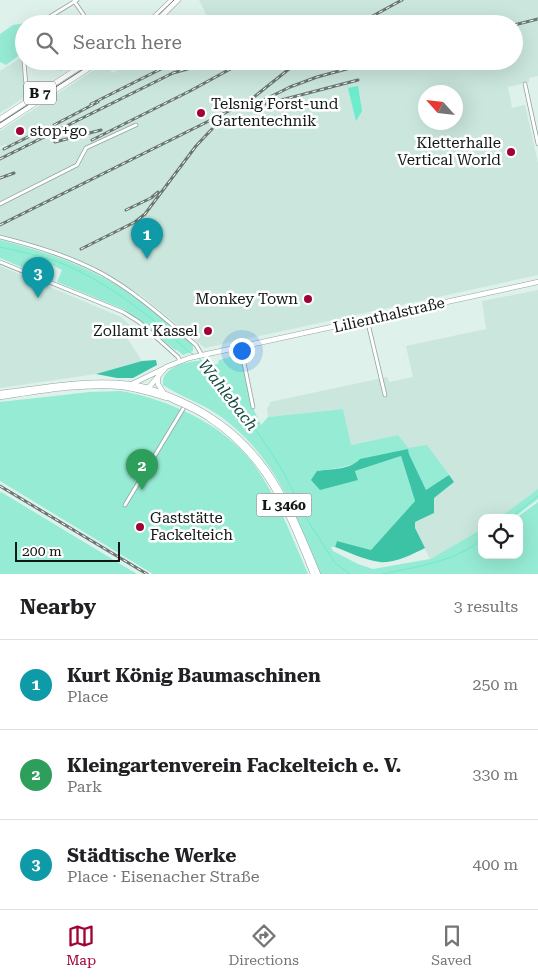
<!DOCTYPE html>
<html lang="en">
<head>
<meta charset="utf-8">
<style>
	:root { --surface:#fff; --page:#f6f6f6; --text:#202124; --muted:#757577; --line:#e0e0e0; --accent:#a20233 }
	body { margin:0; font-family:"Roboto Serif",serif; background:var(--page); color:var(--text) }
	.controls { position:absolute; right:15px; bottom:15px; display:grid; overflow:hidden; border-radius:10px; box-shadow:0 5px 20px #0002 }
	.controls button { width:45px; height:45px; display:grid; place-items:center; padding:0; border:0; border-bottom:1px solid var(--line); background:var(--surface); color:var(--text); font:25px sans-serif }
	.compass { position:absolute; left:418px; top:85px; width:45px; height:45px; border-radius:50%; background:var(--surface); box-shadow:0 5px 20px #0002; rotate:297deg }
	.scale { position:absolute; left:15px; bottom:12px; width:105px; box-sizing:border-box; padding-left:5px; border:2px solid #111816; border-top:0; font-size:14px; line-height:18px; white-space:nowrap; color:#111816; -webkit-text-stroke:4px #fff; paint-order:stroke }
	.you { position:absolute; left:241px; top:350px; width:18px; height:18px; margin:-12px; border:4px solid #fff; border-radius:50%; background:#1a73e8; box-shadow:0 0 0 8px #1a73e833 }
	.badge { display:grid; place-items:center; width:32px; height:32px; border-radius:50%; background:var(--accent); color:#fff; font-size:16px; font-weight:700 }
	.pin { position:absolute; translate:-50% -41px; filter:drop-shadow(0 1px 2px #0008) }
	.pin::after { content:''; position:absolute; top:26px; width:18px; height:15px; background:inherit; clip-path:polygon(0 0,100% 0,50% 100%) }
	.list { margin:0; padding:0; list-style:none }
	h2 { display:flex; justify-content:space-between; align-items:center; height:65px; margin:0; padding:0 20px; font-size:21px }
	h2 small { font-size:16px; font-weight:400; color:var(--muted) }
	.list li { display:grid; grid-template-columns:32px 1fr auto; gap:15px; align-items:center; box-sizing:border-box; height:90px; padding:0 20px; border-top:1px solid var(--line) }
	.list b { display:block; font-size:19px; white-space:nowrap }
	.list p { margin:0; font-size:16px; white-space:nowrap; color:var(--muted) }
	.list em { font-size:16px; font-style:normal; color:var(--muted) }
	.icon { flex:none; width:28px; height:28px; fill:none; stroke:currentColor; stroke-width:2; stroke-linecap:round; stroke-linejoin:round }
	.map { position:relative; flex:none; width:538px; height:574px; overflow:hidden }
	.search { position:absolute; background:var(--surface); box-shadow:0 5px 20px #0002; left:15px; right:15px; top:15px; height:55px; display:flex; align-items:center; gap:12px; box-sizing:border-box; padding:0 18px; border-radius:28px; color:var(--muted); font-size:19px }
	.sheet { height:335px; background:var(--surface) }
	nav { display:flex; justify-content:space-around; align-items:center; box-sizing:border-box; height:70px; border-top:1px solid var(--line); background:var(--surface); font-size:14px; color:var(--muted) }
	nav a { display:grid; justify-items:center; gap:2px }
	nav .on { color:var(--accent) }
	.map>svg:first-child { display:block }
	.built { fill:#cae6dd; fill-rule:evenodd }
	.green { fill:#96ebd4 }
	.forest { fill:#3cc3a5 }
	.water { fill:#6cebcd }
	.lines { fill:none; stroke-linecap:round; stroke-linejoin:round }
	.stream { stroke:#6cebcd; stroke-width:1 }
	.minor-casing { stroke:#92a49e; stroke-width:4.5 }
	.major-casing { stroke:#92a49e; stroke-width:5.5 }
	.minor { stroke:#fff; stroke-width:3 }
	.major { stroke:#fff; stroke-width:4.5 }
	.tram { stroke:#6a7673; stroke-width:1 }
	.rail-casing { stroke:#6a7673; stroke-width:3 }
	.rail { stroke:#fff; stroke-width:1; stroke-dasharray:4; stroke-linecap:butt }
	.poi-dot { fill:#a20233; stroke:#fff; stroke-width:2 }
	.labels { text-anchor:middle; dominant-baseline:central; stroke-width:5; stroke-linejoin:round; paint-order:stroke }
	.shield { fill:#fff; stroke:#585d5c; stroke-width:1 }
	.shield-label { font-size:14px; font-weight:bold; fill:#111816 }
	.poi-label { font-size:15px; fill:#111816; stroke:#fff; text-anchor:start }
	.street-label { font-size:15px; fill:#111816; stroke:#fff }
	.water-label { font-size:16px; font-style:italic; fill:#124a3e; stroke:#fff }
</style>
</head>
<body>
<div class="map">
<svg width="538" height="574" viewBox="0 0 538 574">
	<rect width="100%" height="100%" fill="#def1eb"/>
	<path class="built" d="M199 0H538V76L529 78V82L508 87 512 108 525 105 538 163V275L205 348 142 296 104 273 51 249 0 234V149L7 146 6 144 0 147V131L105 63 112 73 130 63 129 61H514V24H185L197 18H208ZM426 92H456V122H426Z
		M22 57 23 80 28 95 0 113V71Z
		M0 266 121 317 133 328 126 336 142 361 96 374 0 388Z
		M538 290V489L499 518H482V529L430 559 414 528 415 522 434 513 408 449 398 435 350 445 343 409 268 417 267 408 269 406 270 402 387 377 389 382 413 377 406 346 486 329 482 301Z"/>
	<path class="green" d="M25 23 26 24H24V28L22 30 21 54 6 65 0 62V34L13 25Z
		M0 240C48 252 93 268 134 296 155 310 173 329 193 345V351L183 355 177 350H175L125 310 57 282 62 270 39 258 33 272 0 258Z
		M241 354 253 408 261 425 268 417 343 409 351 445 398 435 408 448 427 445 449 475 426 490 409 454 408 449 339 468 317 471 358 479 355 471 401 456 415 501 371 550 337 541 335 547H331L333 551 358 564 373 569 430 559 482 529V555H519V518H516L538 502V574H320C294 511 277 458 220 416 202 403 181 397 163 385 161 365 191 361 206 360L209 364H218L219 360Z
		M121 391C167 399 223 424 252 462 277 495 291 536 308 574H153L0 481V402L90 392Z
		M538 489V499L513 518H499Z
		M1 492 137 574H0V494Z"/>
	<path class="forest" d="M156 360 157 365 133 378H117L96 374 142 361Z
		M408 449 409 454 426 490 449 475 454 482 434 498V513L415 522V528L425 548C413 554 393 564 380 562 364 560 349 552 335 547L337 541 371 550 415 501 401 456 355 471 358 480 320 490 311 480 317 471C331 469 350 470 360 459Z"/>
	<path class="water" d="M358 86 362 111 356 121 348 88Z"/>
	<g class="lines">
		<path class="stream" d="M0 247C26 253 53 258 77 270 119 291 155 320 189 352L195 355
			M198 357 221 383 261 437 284 473 308 521 335 563 350 574
			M510 518 538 496
			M382 574C416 567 453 562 482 540"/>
		<g class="minor-casing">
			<path id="minor" d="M74 1 90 24
				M38 24 77 0
				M24 33V57
				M24 61 26 86 32 98
				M41 61 42 65
				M57 61 61 68
				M525 84 538 144
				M0 204 77 165 86 148 136 125
				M0 237C35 246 69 256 101 273 136 292 166 320 196 345L202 355
				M0 262 123 312 139 322 178 357 180 361
				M367 319 385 395
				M241 348 253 407
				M125 505 183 409"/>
		</g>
		<g class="major-casing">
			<path id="major" d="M147 24 172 0
				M154 24 178 0
				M0 119 89 61
				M0 126 100 61
				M158 376V384L163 392
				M132 384 163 369
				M142 390 150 386 166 367 189 358 538 282
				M0 393C43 388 86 379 129 384 147 386 164 393 180 400 262 436 286 497 318 574
				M0 397C40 391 82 383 123 387 138 389 153 394 167 398
				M167 397C180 404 195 409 208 418 267 456 288 512 313 574"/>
		</g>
		<use href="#minor" class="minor"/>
		<use href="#major" class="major"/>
		<path class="tram" d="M149 24 174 0
			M0 123 96 61"/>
		<g class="rail-casing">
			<path id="rail" d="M358 24 402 0
				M514 25 538 19
				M91 104 177 61
				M266 104 358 80
				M250 107 290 87 317 77 376 61
				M54 125 98 102
				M92 140 190 91 245 61
				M55 142 101 130
				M4 149 38 132
				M0 159 173 73 216 61
				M0 178 14 173
				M126 210 151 198 158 192
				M0 225 235 108 254 97 299 61
				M81 249 135 222 145 214 196 146 212 129
				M0 486 147 574"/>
		</g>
		<use href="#rail" class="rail"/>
	</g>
	<g class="poi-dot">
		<circle cx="201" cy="113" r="5"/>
		<circle cx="20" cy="131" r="5"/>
		<circle cx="511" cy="152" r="5"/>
		<circle cx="308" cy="299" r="5"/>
		<circle cx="208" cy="331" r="5"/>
		<circle cx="140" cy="527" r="5"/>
	</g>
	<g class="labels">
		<g class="shield">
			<rect x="24" y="81.5" width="32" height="23" rx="4"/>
			<rect x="256.5" y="493.5" width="55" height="23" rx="4"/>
		</g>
		<g class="shield-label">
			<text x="40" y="93">B 7</text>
			<text x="284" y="505">L 3460</text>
		</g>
		<g class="poi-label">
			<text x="211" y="104">Telsnig Forst-und<tspan x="211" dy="17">Gartentechnik</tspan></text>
			<text x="30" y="131">stop+go</text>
			<text x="501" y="143" text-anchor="end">Kletterhalle<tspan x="501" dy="17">Vertical World</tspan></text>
			<text x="298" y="299" text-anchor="end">Monkey Town</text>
			<text x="198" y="331" text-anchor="end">Zollamt Kassel</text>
			<text x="150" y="518">Gaststätte<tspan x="150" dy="17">Fackelteich</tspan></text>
		</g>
		<g class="street-label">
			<text transform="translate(389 315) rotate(-13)">Lilienthalstraße</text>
		</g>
		<g class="water-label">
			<text transform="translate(228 395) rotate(52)">Wahlebach</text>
		</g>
	</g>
</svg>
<div class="controls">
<button><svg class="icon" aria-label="locate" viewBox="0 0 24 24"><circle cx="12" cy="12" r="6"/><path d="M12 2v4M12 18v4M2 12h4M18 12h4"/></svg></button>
</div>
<svg class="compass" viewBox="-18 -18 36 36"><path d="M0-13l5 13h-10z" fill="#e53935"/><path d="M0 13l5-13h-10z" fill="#757577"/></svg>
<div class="scale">200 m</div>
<div class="you"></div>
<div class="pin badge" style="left:147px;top:259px;background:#0f9aa8">1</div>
<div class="pin badge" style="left:142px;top:490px;background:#2e9e5b">2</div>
<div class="pin badge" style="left:38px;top:298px;background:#0f9aa8">3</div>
<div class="search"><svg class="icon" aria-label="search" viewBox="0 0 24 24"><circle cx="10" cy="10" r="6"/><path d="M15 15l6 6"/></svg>Search here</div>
</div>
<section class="sheet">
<h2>Nearby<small>3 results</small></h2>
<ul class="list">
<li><span class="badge" style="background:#0f9aa8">1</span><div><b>Kurt König Baumaschinen</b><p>Place</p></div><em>250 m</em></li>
<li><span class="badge" style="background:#2e9e5b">2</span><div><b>Kleingartenverein Fackelteich e. V.</b><p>Park</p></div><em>330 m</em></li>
<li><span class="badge" style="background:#0f9aa8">3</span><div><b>Städtische Werke</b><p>Place · Eisenacher Straße</p></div><em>400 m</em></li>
</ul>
</section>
<nav>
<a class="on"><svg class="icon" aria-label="map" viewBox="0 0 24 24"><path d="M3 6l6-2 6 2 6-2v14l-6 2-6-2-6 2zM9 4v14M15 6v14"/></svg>Map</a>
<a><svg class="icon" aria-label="directions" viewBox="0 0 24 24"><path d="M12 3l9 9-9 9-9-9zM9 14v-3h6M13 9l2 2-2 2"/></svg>Directions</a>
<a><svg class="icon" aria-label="saved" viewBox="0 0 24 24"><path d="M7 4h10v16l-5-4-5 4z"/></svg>Saved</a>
</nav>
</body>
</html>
